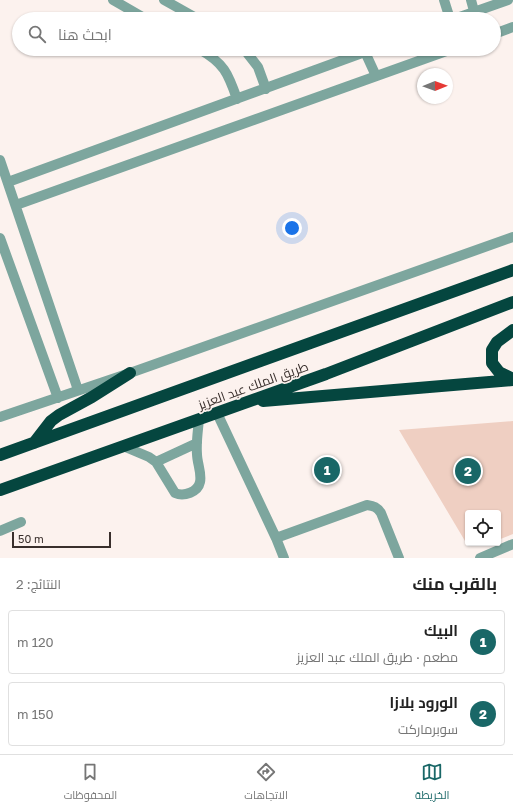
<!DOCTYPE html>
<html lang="ar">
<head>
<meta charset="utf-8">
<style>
	:root { --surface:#fff; --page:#f2f2f2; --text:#222; --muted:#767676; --line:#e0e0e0; --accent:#196767 }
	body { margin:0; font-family:"Golos Text",Cairo,sans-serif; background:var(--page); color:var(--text); direction:rtl }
	.controls { position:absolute; right:12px; bottom:12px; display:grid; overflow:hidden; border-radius:4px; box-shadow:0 1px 3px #0004 }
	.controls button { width:36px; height:36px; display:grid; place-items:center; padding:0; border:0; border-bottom:1px solid var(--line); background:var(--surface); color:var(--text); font:20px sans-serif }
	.compass { position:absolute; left:417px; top:68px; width:36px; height:36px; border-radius:50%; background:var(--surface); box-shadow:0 1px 3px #0004; rotate:89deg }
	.scale { position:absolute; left:12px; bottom:10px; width:99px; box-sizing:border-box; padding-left:4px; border:2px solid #392f2c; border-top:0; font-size:11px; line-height:14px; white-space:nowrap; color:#392f2c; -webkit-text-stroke:3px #fcf2ee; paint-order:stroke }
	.you { position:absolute; left:292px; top:228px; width:14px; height:14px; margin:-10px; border:3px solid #fff; border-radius:50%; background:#1a73e8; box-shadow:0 0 0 6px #1a73e833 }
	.badge { display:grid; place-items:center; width:26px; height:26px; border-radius:50%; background:var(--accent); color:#fff; font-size:13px; font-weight:700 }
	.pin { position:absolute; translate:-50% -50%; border:2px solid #fff; box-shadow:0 1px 4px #0006 }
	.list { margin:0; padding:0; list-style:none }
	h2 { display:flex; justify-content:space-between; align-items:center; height:52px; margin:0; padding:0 16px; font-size:17px }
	h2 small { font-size:13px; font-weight:400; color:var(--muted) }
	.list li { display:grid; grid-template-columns:26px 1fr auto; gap:12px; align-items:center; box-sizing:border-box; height:64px; margin:0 8px 8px; padding:0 8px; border:1px solid var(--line); border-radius:4px }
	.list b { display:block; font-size:15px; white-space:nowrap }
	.list p { margin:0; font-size:13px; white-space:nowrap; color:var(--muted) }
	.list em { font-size:13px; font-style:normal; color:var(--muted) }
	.icon { flex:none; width:22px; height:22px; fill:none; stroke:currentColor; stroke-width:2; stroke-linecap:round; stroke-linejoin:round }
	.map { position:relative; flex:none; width:513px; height:558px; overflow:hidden; direction:ltr }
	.search { position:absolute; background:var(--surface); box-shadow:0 1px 3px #0004; left:12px; right:12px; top:12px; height:44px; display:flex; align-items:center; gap:10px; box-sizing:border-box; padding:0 14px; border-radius:22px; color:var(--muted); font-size:15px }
	.sheet { height:196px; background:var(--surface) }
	nav { display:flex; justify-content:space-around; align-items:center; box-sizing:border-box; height:56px; border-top:1px solid var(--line); background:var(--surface); font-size:11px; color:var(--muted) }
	nav a { display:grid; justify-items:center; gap:2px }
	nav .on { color:var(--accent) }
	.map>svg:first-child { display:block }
	.building { fill:#efcfc2 }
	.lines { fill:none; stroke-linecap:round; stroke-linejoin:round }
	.minor { stroke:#7da69e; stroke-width:10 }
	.highway { stroke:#05463f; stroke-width:12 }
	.labels { text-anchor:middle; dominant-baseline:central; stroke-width:3.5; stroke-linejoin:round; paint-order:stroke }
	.street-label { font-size:13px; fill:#392f2c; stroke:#fcf2ee }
</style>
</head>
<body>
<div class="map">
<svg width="513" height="558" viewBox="0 0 513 558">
	<rect width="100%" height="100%" fill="#fcf2ee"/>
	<path class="building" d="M513 421V534L498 540V513H468V546L399 430Z"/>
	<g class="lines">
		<path class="minor" d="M113 0 146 19
			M164 0 198 19
			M444 0 450 19
			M471 0 474 11
			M454 19 508 0
			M494 34 513 27
			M199 49C224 63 228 73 237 99
			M244 49 258 67 266 89
			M365 52 376 76
			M0 160 78 390
			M8 182 373 49
			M16 205 452 49
			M0 238 58 398
			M217 413 276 538 284 558
			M0 417 130 373 513 237
			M123 446 149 457 156 462 175 493C184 497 198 492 200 482 202 473 197 463 197 454 196 442 198 431 199 419
			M156 462 197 443
			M0 531 21 522
			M276 538 367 505C374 506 377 507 381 513L399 558
			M480 558 513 544"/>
		<path class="highway" d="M513 330 497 342 492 350V363L499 372 513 379
			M263 401 513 380
			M34 443 51 421 59 415 92 397 130 373
			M0 455 513 270
			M0 490 326 374 513 302"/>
	</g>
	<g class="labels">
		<g class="street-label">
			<text transform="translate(253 385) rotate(-20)">طريق الملك عبد العزيز</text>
		</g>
	</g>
</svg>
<div class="controls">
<button><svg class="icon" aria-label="locate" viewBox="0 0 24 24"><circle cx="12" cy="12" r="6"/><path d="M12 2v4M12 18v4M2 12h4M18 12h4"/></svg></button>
</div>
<svg class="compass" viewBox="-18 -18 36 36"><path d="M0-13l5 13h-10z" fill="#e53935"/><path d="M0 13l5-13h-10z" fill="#767676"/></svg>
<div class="scale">50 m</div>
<div class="you"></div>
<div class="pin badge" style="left:327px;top:470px">1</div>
<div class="pin badge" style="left:468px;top:471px">2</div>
<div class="search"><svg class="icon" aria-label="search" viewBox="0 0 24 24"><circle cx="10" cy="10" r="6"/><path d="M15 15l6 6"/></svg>ابحث هنا</div>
</div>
<section class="sheet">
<h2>بالقرب منك<small>النتائج: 2</small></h2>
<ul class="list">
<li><span class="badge">1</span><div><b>البيك</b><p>مطعم · طريق الملك عبد العزيز</p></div><em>120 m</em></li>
<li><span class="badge">2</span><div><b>الورود بلازا</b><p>سوبرماركت</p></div><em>150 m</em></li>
</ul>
</section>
<nav>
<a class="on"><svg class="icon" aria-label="map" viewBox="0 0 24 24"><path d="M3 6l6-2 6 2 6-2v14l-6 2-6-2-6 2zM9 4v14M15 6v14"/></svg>الخريطة</a>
<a><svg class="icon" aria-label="directions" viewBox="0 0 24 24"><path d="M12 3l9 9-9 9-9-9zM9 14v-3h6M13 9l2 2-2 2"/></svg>الاتجاهات</a>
<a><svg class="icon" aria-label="saved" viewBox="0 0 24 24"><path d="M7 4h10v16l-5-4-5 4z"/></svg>المحفوظات</a>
</nav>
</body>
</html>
